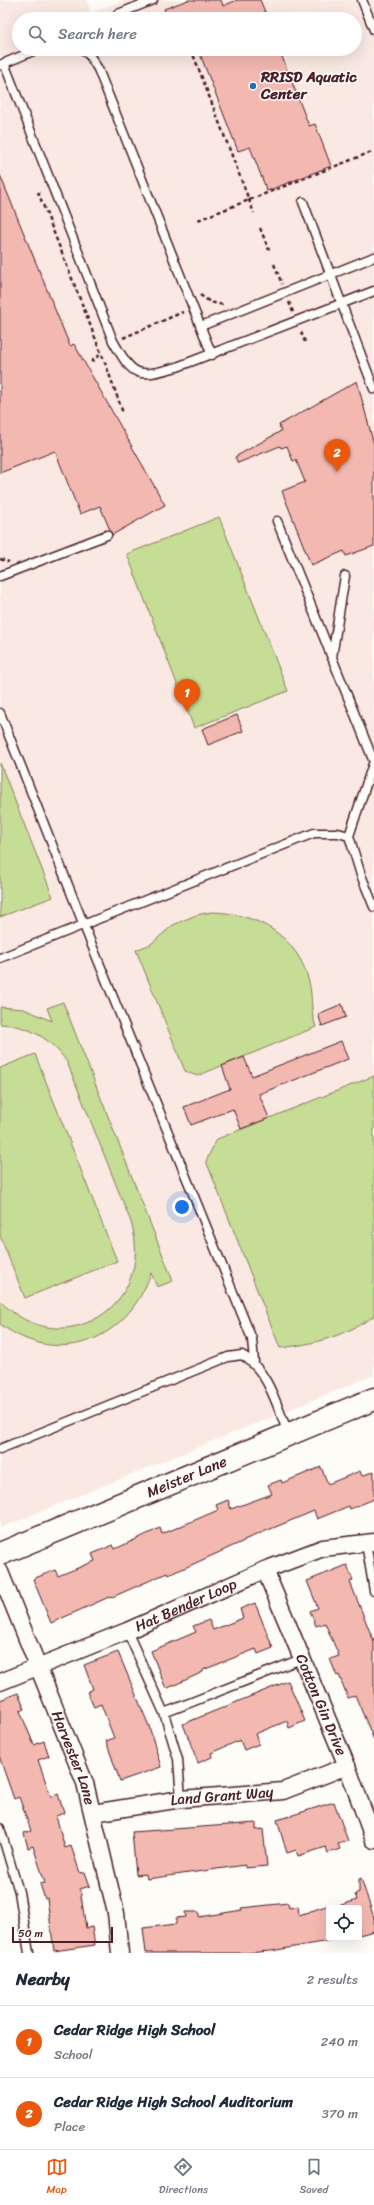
<!DOCTYPE html>
<html lang="en">
<head>
<meta charset="utf-8">
<style>
	:root { --surface:#fff; --page:#f6f6f7; --text:#1f2937; --muted:#747a83; --line:#e0e1e3; --accent:#ea580c }
	body { margin:0; font-family:Sriracha,sans-serif; background:var(--page); color:var(--text) }
	.controls { position:absolute; right:12px; bottom:12px; display:grid; overflow:hidden; border-radius:4px; box-shadow:0 4px 16px #0002 }
	.controls button { width:36px; height:36px; display:grid; place-items:center; padding:0; border:0; border-bottom:1px solid var(--line); background:var(--surface); color:var(--text); font:20px sans-serif }
	.scale { position:absolute; left:12px; bottom:10px; width:101px; box-sizing:border-box; padding-left:4px; border:2px solid #4a1f2b; border-top:0; font-size:11px; line-height:14px; white-space:nowrap; color:#4a1f2b; -webkit-text-stroke:3px #fdfcf7; paint-order:stroke }
	.you { position:absolute; left:182px; top:1207px; width:14px; height:14px; margin:-10px; border:3px solid #fff; border-radius:50%; background:#1a73e8; box-shadow:0 0 0 6px #1a73e833 }
	.badge { display:grid; place-items:center; width:26px; height:26px; border-radius:50%; background:var(--accent); color:#fff; font-size:13px; font-weight:700 }
	.pin { position:absolute; translate:-50% -33px; filter:drop-shadow(0 1px 2px #0008) }
	.pin::after { content:''; position:absolute; top:21px; width:14px; height:12px; background:inherit; clip-path:polygon(0 0,100% 0,50% 100%) }
	.list { margin:0; padding:0; list-style:none }
	h2 { display:flex; justify-content:space-between; align-items:center; height:52px; margin:0; padding:0 16px; font-size:17px }
	h2 small { font-size:13px; font-weight:400; color:var(--muted) }
	.list li { display:grid; grid-template-columns:26px 1fr auto; gap:12px; align-items:center; box-sizing:border-box; height:72px; padding:0 16px; border-top:1px solid var(--line) }
	.list b { display:block; font-size:15px; white-space:nowrap }
	.list p { margin:0; font-size:13px; white-space:nowrap; color:var(--muted) }
	.list em { font-size:13px; font-style:normal; color:var(--muted) }
	.icon { flex:none; width:22px; height:22px; fill:none; stroke:currentColor; stroke-width:2; stroke-linecap:round; stroke-linejoin:round }
	.map { position:relative; flex:none; width:374px; height:1953px; overflow:hidden }
	.search { position:absolute; background:var(--surface); box-shadow:0 4px 16px #0002; left:12px; right:12px; top:12px; height:44px; display:flex; align-items:center; gap:10px; box-sizing:border-box; padding:0 14px; border-radius:22px; color:var(--muted); font-size:15px }
	.sheet { height:196px; background:var(--surface) }
	nav { display:flex; justify-content:space-around; align-items:center; box-sizing:border-box; height:56px; border-top:1px solid var(--line); background:var(--surface); font-size:11px; color:var(--muted) }
	nav a { display:grid; justify-items:center; gap:2px }
	nav .on { color:var(--accent) }
	.map>svg:first-child { display:block }
	.built { fill:#fae8e2; fill-rule:evenodd }
	.green { fill:#c5dd94; stroke:#887e60 }
	.building { fill:#f3b8b0; stroke:#4a1f2b }
	.lines { fill:none; stroke-linecap:round; stroke-linejoin:round }
	.lane-casing { stroke:#4a1f2b; stroke-width:11 }
	.street-casing { stroke:#4a1f2b; stroke-width:19 }
	.secondary-casing { stroke:#4a1f2b; stroke-width:25 }
	.path { stroke:#4a1f2b; stroke-width:2.5; stroke-dasharray:4 3; stroke-linecap:butt }
	.lane { stroke:#fdfcf7; stroke-width:8 }
	.street { stroke:#fdfcf7; stroke-width:16 }
	.secondary { stroke:#fdfcf7; stroke-width:22 }
	.poi-dot { fill:#1f6fb2; stroke:#fdfcf7; stroke-width:1.5 }
	.labels { text-anchor:middle; dominant-baseline:central; stroke-width:3; stroke-linejoin:round; paint-order:stroke }
	.poi-label { font-size:15px; font-weight:bold; fill:#4a1f2b; stroke:#fdfcf7; text-anchor:start }
	.street-label { font-size:15px; fill:#4a1f2b; stroke:#fdfcf7 }
</style>
</head>
<body>
<div class="map">
<svg width="374" height="1953" viewBox="0 0 374 1953">
	<rect width="100%" height="100%" fill="#fdfcf7"/>
	<filter id="ink" filterUnits="userSpaceOnUse"><feTurbulence type="fractalNoise" baseFrequency=".025" numOctaves="2"/><feDisplacementMap in="SourceGraphic" scale="8" xChannelSelector="R" yChannelSelector="G"/><feConvolveMatrix kernelMatrix="1 2 1 2 8 2 1 2 1" color-interpolation-filters="sRGB"/></filter>
	<g filter="url(#ink)">
		<path class="built" d="M0 0H86L91 13 125 0H374V1375L0 1528ZM19 19H355V49H19Z"/>
		<path class="green" d="M219 517 288 691 194 728 127 554Z
			M0 763 53 897 0 917Z
			M212 912C257 913 298 936 309 982 313 998 310 1011 316 1027L197 1076 185 1071 136 950 151 944 173 925 196 915Z
			M63 1002 173 1281 157 1287 151 1273C128 1340 60 1369 0 1324V1301C62 1365 157 1306 131 1222L67 1062C51 1039 29 1025 0 1024V1007L24 1009 52 1021 47 1008Z
			M35 1054 117 1261 25 1298 0 1236V1068Z
			M374 1076V1316C345 1336 315 1344 280 1348L206 1161 217 1139Z"/>
		<path class="building" d="M188 0H221L223 6 237 0H260L268 19H168L164 9Z
			M198 49H279L309 126 315 124 331 166 267 191 250 147 238 151Z
			M0 175 70 346 74 344 165 505 112 535 100 506 80 514 55 451 0 473Z
			M357 381 374 445V546L346 556 344 551 311 565 282 491 305 482 296 460 293 461 287 446 281 448 280 446 238 463 235 457 281 431 279 425Z
			M237 715 243 731 208 745 202 729Z
			M342 1004 346 1017 322 1026 318 1014Z
			M341 1041 348 1059 259 1094 269 1118 241 1129 233 1109 191 1125 184 1107 230 1089 222 1066 244 1057 252 1076Z
			M321 1467 328 1484 360 1471 362 1476 374 1471V1499L350 1509 349 1506 317 1519 314 1511 244 1540V1541L189 1566 168 1575 167 1573 110 1598 109 1597 51 1623 33 1579 55 1570 58 1576 95 1561 92 1554 113 1545 115 1549 160 1528 162 1534 174 1529 209 1514 218 1510 216 1505 228 1500 231 1509 272 1494 268 1485 281 1480 282 1483Z
			M347 1565 353 1580 350 1582 374 1642V1740L355 1695 348 1698 339 1675 337 1676 330 1659 339 1656 325 1623 316 1626 310 1611 318 1608 307 1581Z
			M255 1603 273 1648 258 1654 256 1649 203 1670V1672L166 1689 151 1651 196 1632 193 1626 209 1620 213 1630 243 1618 240 1609Z
			M118 1652 149 1726 161 1767 120 1781 106 1741 114 1738 101 1704 94 1707 87 1692 93 1689 84 1665Z
			M288 1681 305 1721 289 1728 287 1721 255 1734 259 1744 244 1750 240 1740 211 1753 212 1757 198 1763 183 1724Z
			M18 1693 25 1709 20 1711 34 1745 44 1741 49 1756 38 1760 51 1797 58 1794 64 1813 56 1816 65 1848 71 1846 80 1873 85 1872 90 1886 80 1889 86 1928 92 1927 95 1945 54 1951 47 1898 45 1899 40 1884 45 1883 33 1846 28 1848 24 1833 31 1831 19 1797 14 1799 0 1759V1700Z
			M334 1802 348 1841 338 1844 340 1849 328 1853 326 1847 298 1856 296 1850 287 1853 277 1820Z
			M256 1823V1830L263 1829 267 1866 245 1868V1865L147 1879 146 1874 136 1875 132 1832Z
			M361 1878 374 1918V1931L359 1935V1908H338V1906L357 1900 355 1894 359 1892V1879Z
			M288 1903 289 1908 298 1906 299 1915 329 1905V1941L271 1951 245 1953H146L143 1928 176 1924V1918L186 1917 185 1912H199V1917L242 1910 241 1908Z"/>
		<g class="lines">
			<g class="lane-casing">
				<path id="lane" d="M362 0 374 30
					M115 19 118 14 153 0
					M82 49 90 56 98 69 212 355
					M4 63 113 341C134 378 137 378 177 367L374 291
					M0 65 38 49
					M303 202 374 389
					M201 326 374 257
					M277 521 374 762
					M0 576 107 535
					M332 657 345 576
					M0 713 89 938 252 1339 254 1362
					M374 761 349 836 361 875 374 907
					M0 958 314 833H338L349 836
					M0 1449 228 1357 242 1355C268 1370 277 1406 288 1433
					M366 1543 374 1591
					M127 1631 164 1713 178 1759 181 1799
					M164 1713 301 1659
					M0 1828 19 1892 29 1953"/>
			</g>
			<g class="street-casing">
				<g id="street">
					<path id="s1" d="M265 1570 347 1766 374 1840"/>
					<path id="s2" d="M0 1572 85 1783 116 1913 120 1953"/>
					<path id="s3" d="M0 1682 127 1631 265 1570 323 1548 374 1542"/>
					<path id="s4" d="M93 1813 181 1799 283 1791 347 1766"/>
				</g>
			</g>
			<g class="secondary-casing">
				<g id="secondary">
					<path id="s5" d="M0 1554 374 1399"/>
				</g>
			</g>
			<path class="path" d="M191 49 254 213
				M38 192 107 368 123 413
				M198 220 374 151
				M260 228 269 250
				M274 264 282 284
				M200 295 210 302 224 305
				M289 302 293 312
				M301 332 305 342
				M123 338 183 312
				M91 362 101 354
				M0 559 9 562"/>
			<use href="#lane" class="lane"/>
			<use href="#street" class="street"/>
			<use href="#secondary" class="secondary"/>
		</g>
	</g>
	<circle class="poi-dot" cx="253" cy="86" r="4"/>
	<g class="labels">
		<g class="poi-label">
			<text x="261" y="77">RRISD Aquatic<tspan x="261" dy="17">Center</tspan></text>
		</g>
		<g class="street-label">
			<text stroke="none"><textPath href="#s5" startOffset="202">Meister Lane</textPath></text>
			<text stroke="none"><textPath href="#s3" startOffset="201">Hat Bender Loop</textPath></text>
			<text stroke="none"><textPath href="#s1" startOffset="146">Cotton Gin Drive</textPath></text>
			<text stroke="none"><textPath href="#s2" startOffset="200">Harvester Lane</textPath></text>
			<text stroke="none"><textPath href="#s4" startOffset="130">Land Grant Way</textPath></text>
		</g>
	</g>
</svg>
<div class="controls">
<button><svg class="icon" aria-label="locate" viewBox="0 0 24 24"><circle cx="12" cy="12" r="6"/><path d="M12 2v4M12 18v4M2 12h4M18 12h4"/></svg></button>
</div>
<div class="scale">50 m</div>
<div class="you"></div>
<div class="pin badge" style="left:187px;top:712px">1</div>
<div class="pin badge" style="left:337px;top:472px">2</div>
<div class="search"><svg class="icon" aria-label="search" viewBox="0 0 24 24"><circle cx="10" cy="10" r="6"/><path d="M15 15l6 6"/></svg>Search here</div>
</div>
<section class="sheet">
<h2>Nearby<small>2 results</small></h2>
<ul class="list">
<li><span class="badge">1</span><div><b>Cedar Ridge High School</b><p>School</p></div><em>240 m</em></li>
<li><span class="badge">2</span><div><b>Cedar Ridge High School Auditorium</b><p>Place</p></div><em>370 m</em></li>
</ul>
</section>
<nav>
<a class="on"><svg class="icon" aria-label="map" viewBox="0 0 24 24"><path d="M3 6l6-2 6 2 6-2v14l-6 2-6-2-6 2zM9 4v14M15 6v14"/></svg>Map</a>
<a><svg class="icon" aria-label="directions" viewBox="0 0 24 24"><path d="M12 3l9 9-9 9-9-9zM9 14v-3h6M13 9l2 2-2 2"/></svg>Directions</a>
<a><svg class="icon" aria-label="saved" viewBox="0 0 24 24"><path d="M7 4h10v16l-5-4-5 4z"/></svg>Saved</a>
</nav>
</body>
</html>
